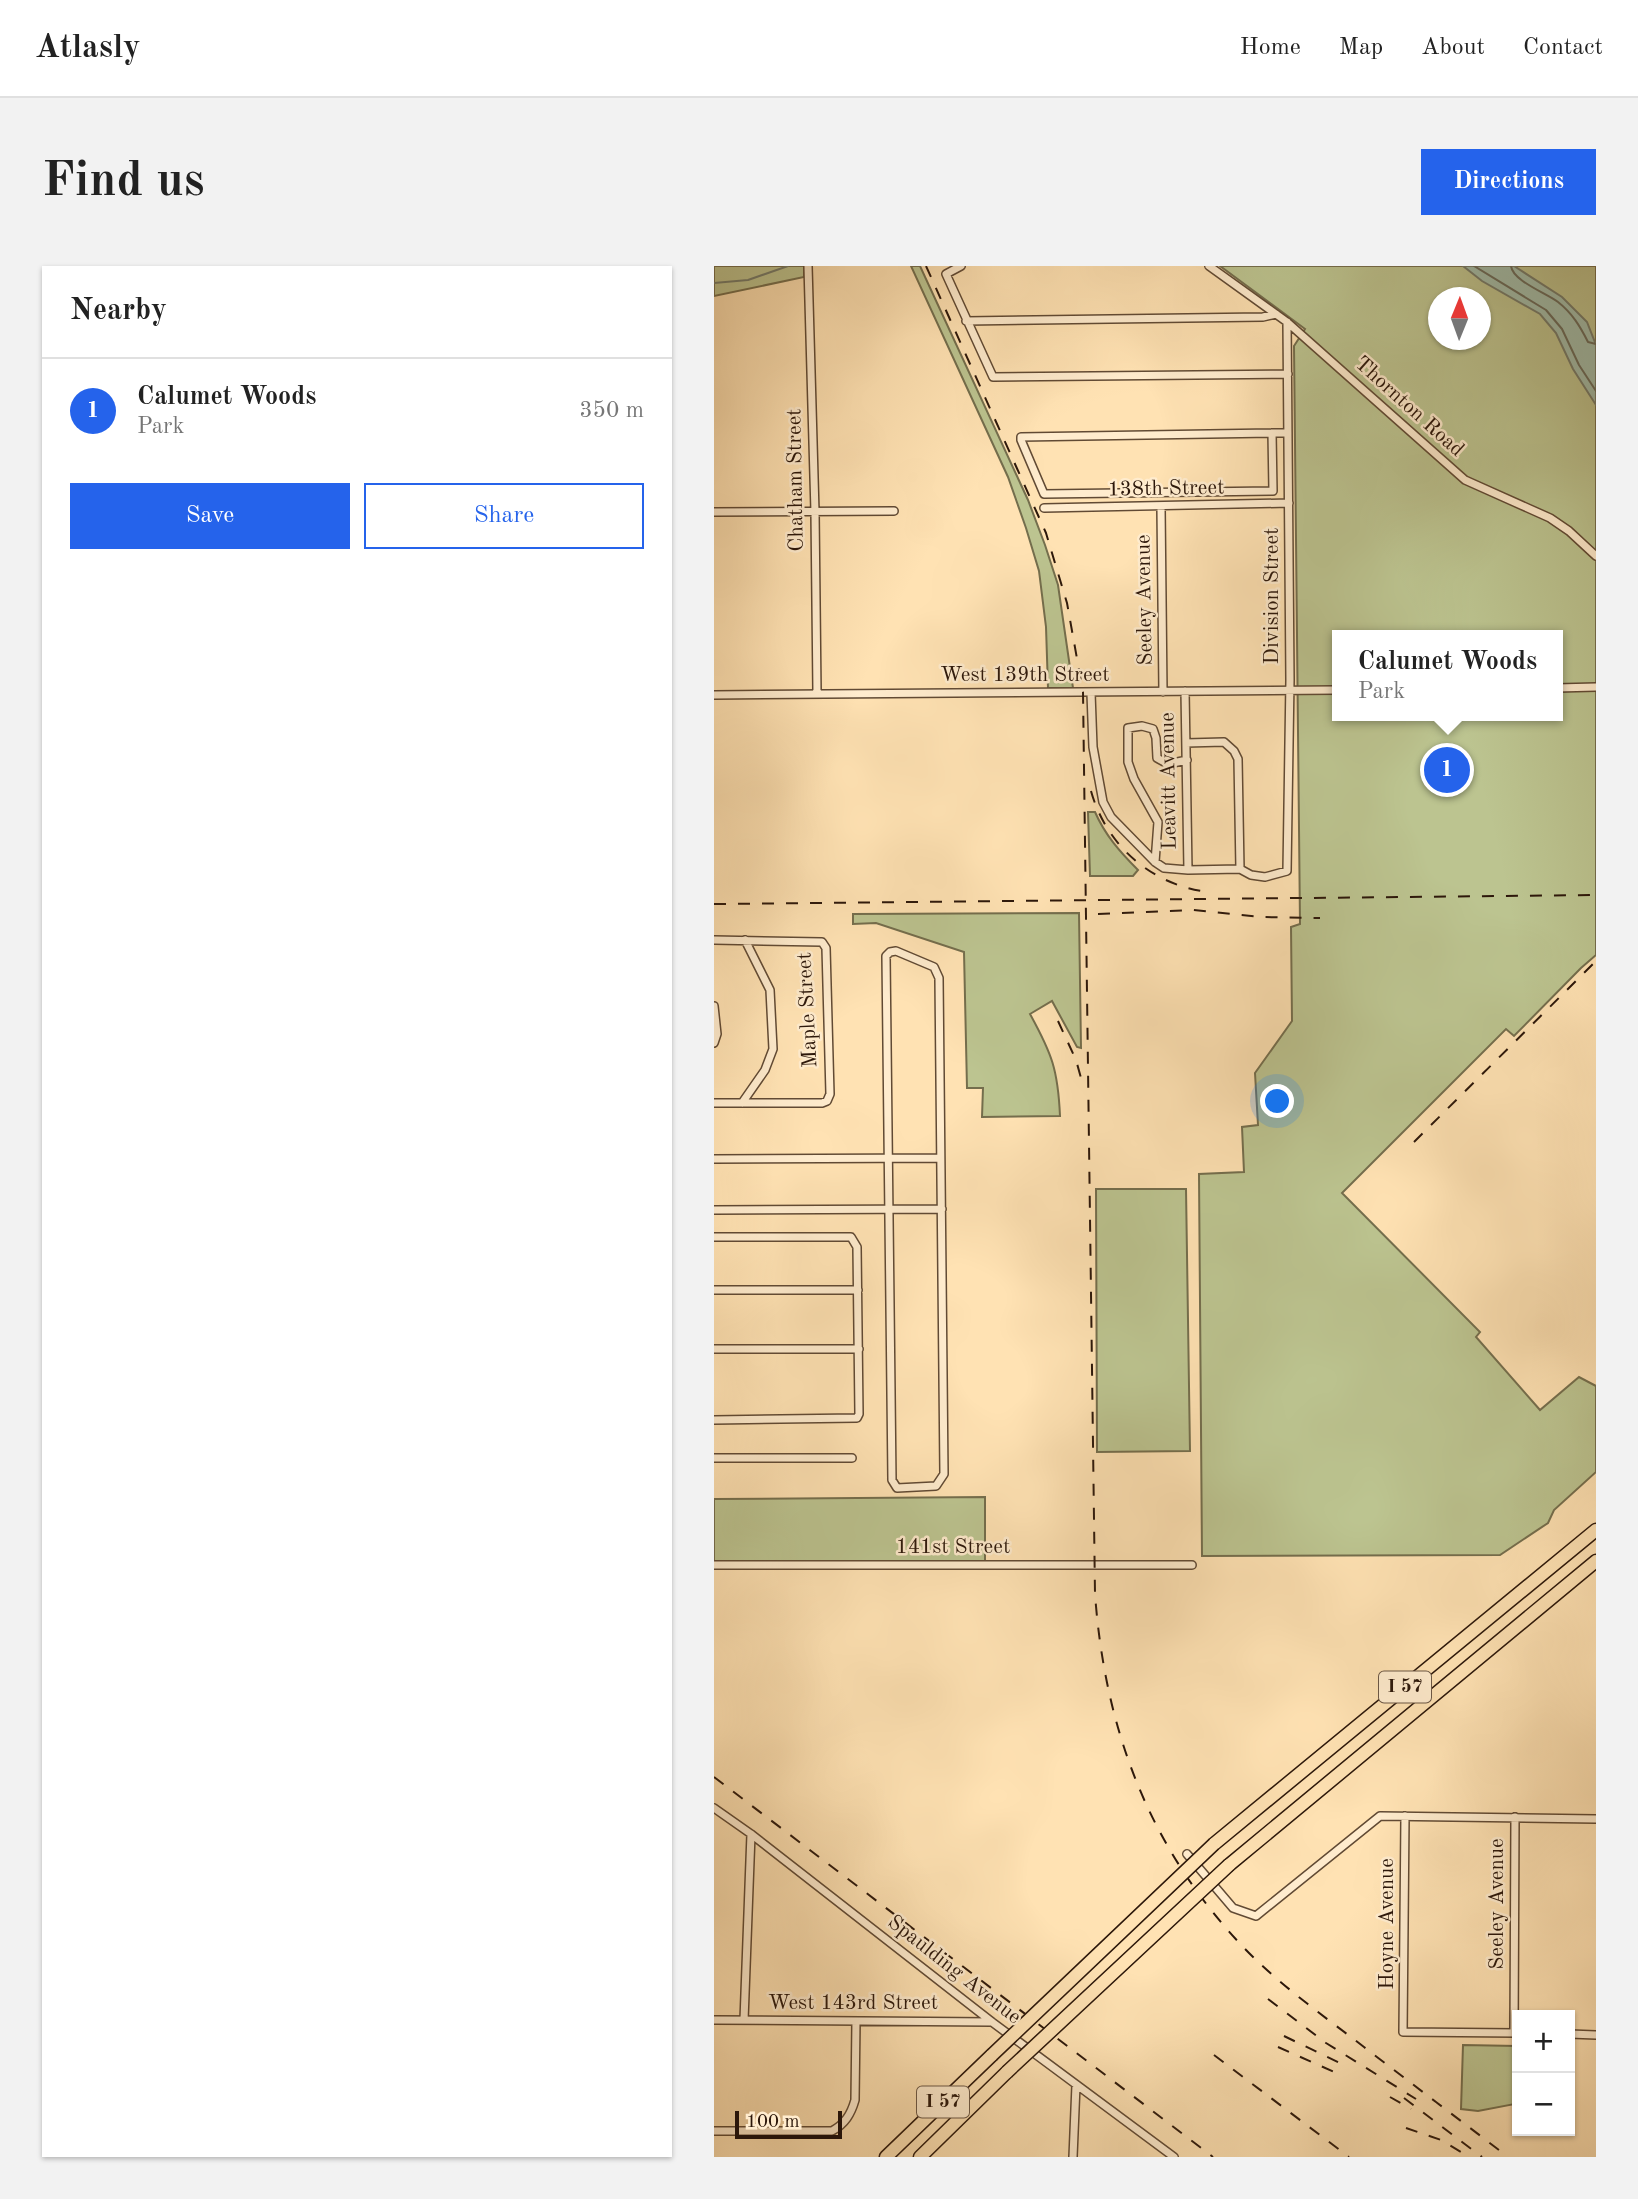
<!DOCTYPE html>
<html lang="en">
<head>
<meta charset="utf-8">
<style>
	:root { --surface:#fff; --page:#f2f2f2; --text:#222; --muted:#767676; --line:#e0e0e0; --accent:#2563eb }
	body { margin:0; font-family:"Old Standard TT",serif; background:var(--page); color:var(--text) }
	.controls { position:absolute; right:21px; bottom:21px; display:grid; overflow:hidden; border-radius:0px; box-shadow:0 2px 5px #0004 }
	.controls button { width:63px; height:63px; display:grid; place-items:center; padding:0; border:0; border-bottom:2px solid var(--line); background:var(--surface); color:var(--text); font:35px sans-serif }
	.compass { position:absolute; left:714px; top:21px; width:63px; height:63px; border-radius:50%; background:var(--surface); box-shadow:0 2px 5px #0004; rotate:1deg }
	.scale { position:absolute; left:21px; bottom:18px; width:107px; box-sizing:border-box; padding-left:7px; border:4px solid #2c170a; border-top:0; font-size:19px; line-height:24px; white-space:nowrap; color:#2c170a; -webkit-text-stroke:5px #ffecce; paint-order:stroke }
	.you { position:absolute; left:564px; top:836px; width:24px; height:24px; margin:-18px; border:5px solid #fff; border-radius:50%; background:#1a73e8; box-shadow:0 0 0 10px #1a73e833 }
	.badge { display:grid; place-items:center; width:46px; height:46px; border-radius:50%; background:var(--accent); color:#fff; font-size:23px; font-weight:700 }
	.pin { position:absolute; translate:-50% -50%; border:4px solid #fff; box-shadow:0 2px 7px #0006 }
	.popup { position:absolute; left:618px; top:364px; width:231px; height:91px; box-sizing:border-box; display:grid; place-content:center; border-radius:0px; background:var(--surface); filter:drop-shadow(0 2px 5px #0005); font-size:23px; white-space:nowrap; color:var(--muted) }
	.popup b { font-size:26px; color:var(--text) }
	.popup::after { content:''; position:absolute; left:50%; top:100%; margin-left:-14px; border:14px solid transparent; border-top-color:var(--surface) }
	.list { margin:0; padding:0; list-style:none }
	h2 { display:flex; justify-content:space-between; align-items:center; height:91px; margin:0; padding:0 28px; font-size:30px }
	h2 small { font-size:23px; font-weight:400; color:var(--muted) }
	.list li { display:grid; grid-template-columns:46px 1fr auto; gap:21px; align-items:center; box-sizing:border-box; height:105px; padding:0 28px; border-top:2px solid var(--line) }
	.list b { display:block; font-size:26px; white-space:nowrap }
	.list p { margin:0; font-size:23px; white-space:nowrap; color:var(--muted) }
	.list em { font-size:23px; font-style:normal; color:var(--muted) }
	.actions { display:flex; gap:14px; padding:21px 28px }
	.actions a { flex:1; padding:16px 0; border:2px solid var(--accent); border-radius:0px; text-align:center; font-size:24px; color:var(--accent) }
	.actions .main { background:var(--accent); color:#fff }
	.map { position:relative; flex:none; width:882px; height:1891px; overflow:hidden; border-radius:0px }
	header { display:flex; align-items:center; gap:42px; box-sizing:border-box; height:98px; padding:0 35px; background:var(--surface); border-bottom:2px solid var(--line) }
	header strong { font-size:33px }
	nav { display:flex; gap:38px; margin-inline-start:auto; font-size:24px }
	.intro { display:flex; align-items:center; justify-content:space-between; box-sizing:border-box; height:168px; padding:0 42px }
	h1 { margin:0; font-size:49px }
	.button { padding:18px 32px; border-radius:0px; background:var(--accent); color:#fff; font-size:24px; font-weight:700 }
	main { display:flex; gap:42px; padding:0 42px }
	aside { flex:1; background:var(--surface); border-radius:0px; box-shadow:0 2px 5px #0004 }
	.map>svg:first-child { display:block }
	.green { fill:#bcc490; stroke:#746e4d; stroke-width:2; fill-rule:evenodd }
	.water { fill:#a0bead; stroke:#727b6c; stroke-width:2 }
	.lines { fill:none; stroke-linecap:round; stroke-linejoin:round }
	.shore { stroke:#666a5c; stroke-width:2 }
	.stream { stroke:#727b6c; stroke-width:2 }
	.minor-casing { stroke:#614a34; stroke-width:10 }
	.motorway-casing { stroke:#2c170a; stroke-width:15 }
	.minor { stroke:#ffecce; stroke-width:7 }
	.motorway { stroke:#ffe2b3; stroke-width:12 }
	.rail { stroke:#2c170a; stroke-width:2; stroke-dasharray:12 12; stroke-linecap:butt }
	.motorway-bridge-casing { stroke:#2c170a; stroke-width:15; stroke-linecap:butt }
	.motorway-bridge { stroke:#ffe2b3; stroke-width:12 }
	.labels { text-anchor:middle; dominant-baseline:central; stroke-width:5; stroke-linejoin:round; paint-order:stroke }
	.shield { fill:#ffecce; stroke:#6b5745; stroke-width:2 }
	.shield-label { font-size:19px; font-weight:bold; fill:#2c170a }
	.street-label { font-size:21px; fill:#2c170a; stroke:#ffecce }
</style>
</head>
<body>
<header>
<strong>Atlasly</strong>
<nav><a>Home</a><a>Map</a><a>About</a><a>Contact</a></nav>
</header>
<div class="intro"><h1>Find us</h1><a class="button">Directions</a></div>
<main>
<aside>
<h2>Nearby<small></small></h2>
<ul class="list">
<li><span class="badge">1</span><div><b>Calumet Woods</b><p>Park</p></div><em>350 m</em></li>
</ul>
<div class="actions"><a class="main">Save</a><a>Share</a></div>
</aside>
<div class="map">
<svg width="882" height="1891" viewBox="0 0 882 1891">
	<rect width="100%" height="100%" fill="#ffe2b3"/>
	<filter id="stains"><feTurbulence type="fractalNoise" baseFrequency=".00286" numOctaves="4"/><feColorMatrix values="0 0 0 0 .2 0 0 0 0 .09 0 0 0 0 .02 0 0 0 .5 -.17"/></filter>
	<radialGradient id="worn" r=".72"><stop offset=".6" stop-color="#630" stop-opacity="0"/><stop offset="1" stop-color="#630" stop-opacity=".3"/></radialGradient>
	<path class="green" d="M0 0H90V11L0 30Z
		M197 0H206L314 234 331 279 344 319 359 422H334L332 361 325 305 312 262 294 211Z
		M506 0H882V689L867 702 800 770 792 763 628 927 766 1066 762 1071 826 1144 865 1111 882 1120V1206L840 1244 834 1257 786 1289 488 1290 485 908 530 906 528 861 544 859 541 807 578 755 577 661 586 658 580 80 591 63ZM724 32H766V74H724ZM623 369H843V450H623Z
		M374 546H381C391 569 406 586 424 604L419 610H376Z
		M365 647 367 782 363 781 338 735 316 748C338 788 344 804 346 850L268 851 269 822H253L250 686 162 657 139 658V648Z
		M382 923H472L476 1185 383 1186Z
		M271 1231V1299L0 1298V1233Z
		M749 1779 803 1780V1832L801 1838 764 1845 747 1843Z"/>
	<path class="water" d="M749 0H800L848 31 873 56 882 79V139L859 103 842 67 826 48 768 15Z"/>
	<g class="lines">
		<path class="shore" d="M760 0 832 44 848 63 865 99 882 125
			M797 0C799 15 832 27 844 36 858 47 866 60 874 76L882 78"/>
		<path class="stream" d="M0 17 34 14 74 0"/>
		<g class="minor-casing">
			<path id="minor" d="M94 0 101 246 103 427
				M247 0 232 8 279 111 574 108
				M495 0 573 56 751 214 836 252 855 265 882 290
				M252 55 549 51 562 48
				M558 167 559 225 330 228 307 174V171L558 167H574
				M447 241 449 426
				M330 242 575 237
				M0 246 180 245
				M843 422 882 421
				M471 425 474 604
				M377 427 379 481 389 536 397 551 441 596 450 602 474 604 526 603 537 609 551 611 573 605 576 414 573 56
				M0 429 623 424
				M472 477 510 476 520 485 524 493 526 603
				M441 596 444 556 420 513 414 496V462L428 460 439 463 442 472 443 492 454 498 473 494
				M0 674 108 676 112 682 116 828 113 835 108 837H0
				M182 685 220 701 225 712 230 1208 222 1220 183 1222 178 1214 172 690 176 686Z
				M0 740 3 768 0 777
				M28 837 51 804 59 783 56 724 31 674
				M0 893 225 892
				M0 944 228 943
				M0 971H137L143 981 145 1148 143 1152 0 1154
				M0 1024H144
				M0 1083H145
				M0 1192H138
				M0 1299H478
				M0 1542 37 1568 278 1756 460 1891
				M691 1550 689 1766 803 1767
				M473 1588 519 1642 542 1650 666 1550 882 1553
				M0 1754 278 1756
				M30 1754 37 1568
				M800 1767 801 1551
				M856 1768 882 1769
				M0 1865H118C131 1858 137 1848 141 1834L142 1755
				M359 1891 362 1819"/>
		</g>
		<g class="motorway-casing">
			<path id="motorway" d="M500 1578 882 1264
				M515 1599 882 1295
				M172 1891 278 1789
				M206 1891 293 1806"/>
		</g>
		<use href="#minor" class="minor"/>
		<use href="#motorway" class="motorway"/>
		<path class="rail" d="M212 0 332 267 353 337 369 426 381 1328C391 1466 437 1587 535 1687 570 1722 611 1751 650 1781 698 1818 746 1854 794 1891
			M377 525C392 579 437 619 494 626
			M0 638 882 629
			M384 648 479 644 547 651 606 652
			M344 755 362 794 369 819
			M700 876 882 695
			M0 1511 499 1891
			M554 1733 612 1777 702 1833
			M570 1770 632 1800
			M564 1781 627 1809
			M500 1789 635 1891
			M676 1831 697 1843
			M690 1832 768 1891
			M692 1862 727 1874 747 1886"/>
		<g class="motorway-bridge-casing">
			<path id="motorway-bridge" d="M278 1789 500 1578
				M293 1806 515 1599"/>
		</g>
		<use href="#motorway-bridge" class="motorway-bridge"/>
	</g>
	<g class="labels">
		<g class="shield">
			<rect x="665" y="1405.5" width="52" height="31" rx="5"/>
			<rect x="203" y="1820.5" width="52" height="31" rx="5"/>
		</g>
		<g class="shield-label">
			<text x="691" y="1421">I 57</text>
			<text x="229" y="1836">I 57</text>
		</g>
		<g class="street-label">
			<text transform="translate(695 141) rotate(42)">Thornton Road</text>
			<text transform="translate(82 214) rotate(-91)">Chatham Street</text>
			<text transform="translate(452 223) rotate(-1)">138th Street</text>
			<text transform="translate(558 330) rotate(-90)">Division Street</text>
			<text transform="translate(431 334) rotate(-91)">Seeley Avenue</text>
			<text x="311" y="409">West 139th Street</text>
			<text transform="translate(455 515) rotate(-91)">Leavitt Avenue</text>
			<text transform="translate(94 744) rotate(-93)">Maple Street</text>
			<text x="239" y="1281">141st Street</text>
			<text transform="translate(783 1638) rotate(-90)">Seeley Avenue</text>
			<text transform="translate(673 1658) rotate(-90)">Hoyne Avenue</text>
			<text transform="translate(240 1704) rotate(38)">Spaulding Avenue</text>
			<text x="139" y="1737">West 143rd Street</text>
		</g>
	</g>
	<rect width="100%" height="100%" filter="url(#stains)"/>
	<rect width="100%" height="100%" fill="url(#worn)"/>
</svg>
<div class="controls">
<button>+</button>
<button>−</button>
</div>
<svg class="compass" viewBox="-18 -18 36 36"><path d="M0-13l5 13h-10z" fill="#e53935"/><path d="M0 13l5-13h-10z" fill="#767676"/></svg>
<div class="scale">100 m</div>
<div class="you"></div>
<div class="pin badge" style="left:733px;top:504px">1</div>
<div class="popup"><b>Calumet Woods</b>Park</div>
</div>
</main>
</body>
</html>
